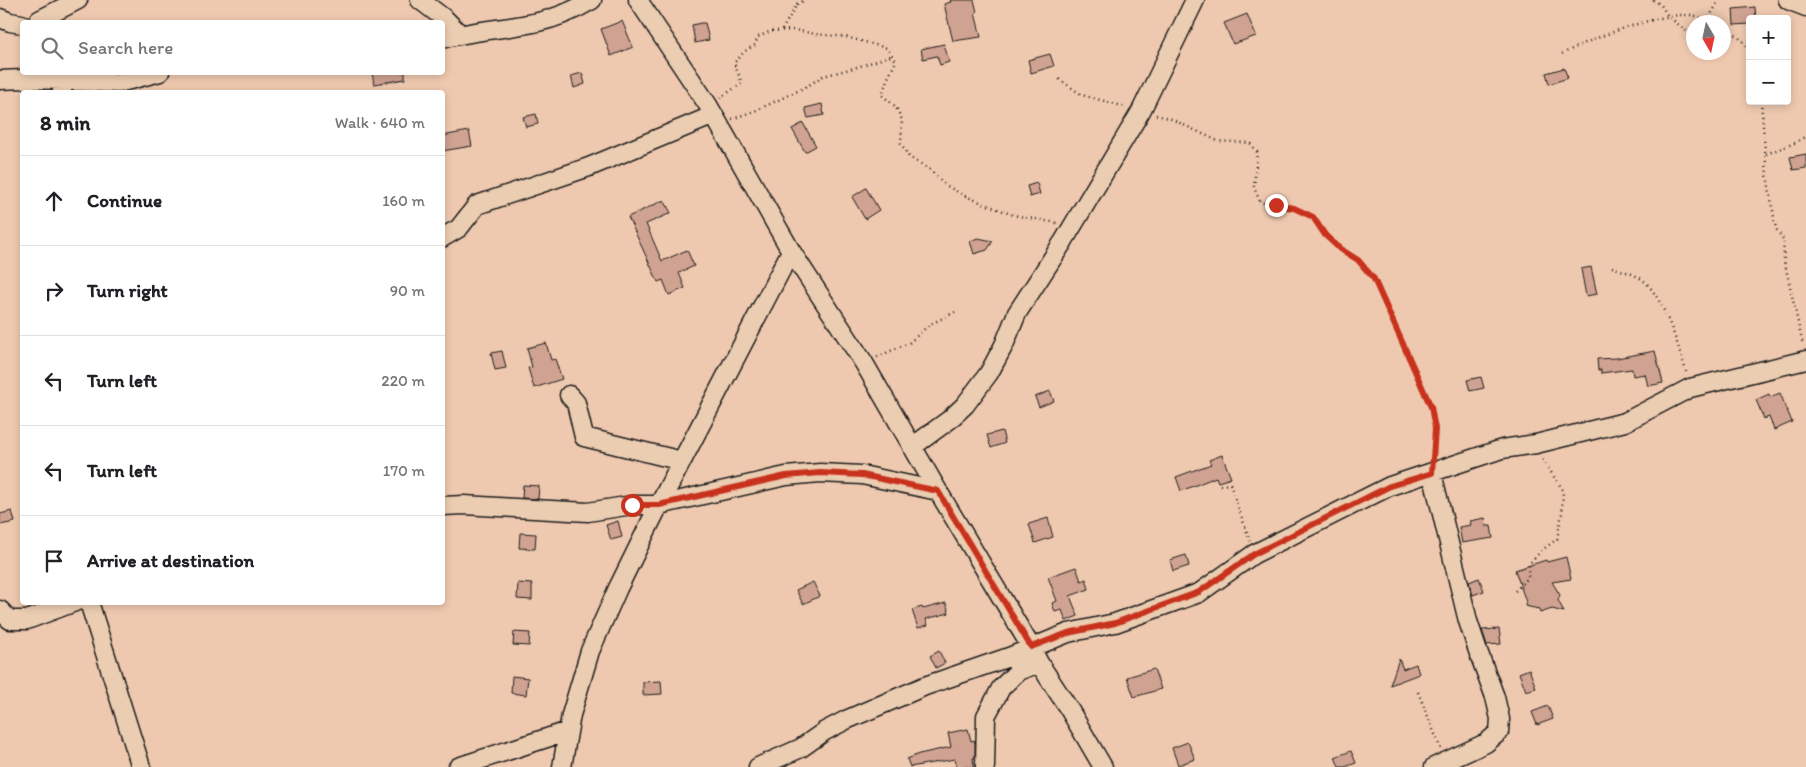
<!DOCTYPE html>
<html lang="en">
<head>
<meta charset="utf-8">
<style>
	:root { --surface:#fff; --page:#f6f6f6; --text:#202124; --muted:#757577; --line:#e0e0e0 }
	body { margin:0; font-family:Itim,sans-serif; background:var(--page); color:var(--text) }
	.controls { position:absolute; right:15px; top:15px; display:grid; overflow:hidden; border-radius:5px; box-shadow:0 2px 8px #0003 }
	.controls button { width:45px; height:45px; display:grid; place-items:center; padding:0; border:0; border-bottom:1px solid var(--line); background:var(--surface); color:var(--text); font:25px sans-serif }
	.compass { position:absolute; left:1686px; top:15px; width:45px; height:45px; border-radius:50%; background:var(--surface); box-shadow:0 2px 8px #0003; rotate:171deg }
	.stop { position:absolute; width:15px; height:15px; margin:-11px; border:4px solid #c8321e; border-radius:50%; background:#fff }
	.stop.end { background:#c8321e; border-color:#fff; box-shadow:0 1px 5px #0008 }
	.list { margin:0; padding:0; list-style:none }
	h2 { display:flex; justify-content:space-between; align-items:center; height:65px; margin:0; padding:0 20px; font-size:21px }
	h2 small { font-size:16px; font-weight:400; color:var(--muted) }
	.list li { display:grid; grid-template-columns:32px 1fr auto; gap:15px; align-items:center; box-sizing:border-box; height:90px; padding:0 20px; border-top:1px solid var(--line) }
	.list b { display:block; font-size:19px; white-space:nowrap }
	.list em { font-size:16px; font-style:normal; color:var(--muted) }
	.icon { flex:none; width:28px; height:28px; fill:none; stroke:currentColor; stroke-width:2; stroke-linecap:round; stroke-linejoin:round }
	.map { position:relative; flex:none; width:1806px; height:767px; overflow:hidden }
	.search { position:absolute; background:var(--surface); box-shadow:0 2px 8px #0003; left:20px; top:20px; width:425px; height:55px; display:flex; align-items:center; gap:12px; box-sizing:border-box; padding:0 18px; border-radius:5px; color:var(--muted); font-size:19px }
	.panel { position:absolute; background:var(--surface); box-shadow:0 2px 8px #0003; left:20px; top:90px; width:425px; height:515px; border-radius:5px }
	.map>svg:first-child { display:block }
	.building { fill:#d0a291; stroke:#1c1c1c }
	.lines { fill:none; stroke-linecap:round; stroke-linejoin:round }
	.minor-casing { stroke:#1c1c1c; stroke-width:21 }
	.path { stroke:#1c1c1c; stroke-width:2.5; stroke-dasharray:1 4; stroke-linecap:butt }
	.minor { stroke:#ebcdb1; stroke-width:18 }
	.route { stroke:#c8321e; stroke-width:6 }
</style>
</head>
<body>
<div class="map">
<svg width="1806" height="767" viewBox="0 0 1806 767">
	<rect width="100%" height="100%" fill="#efc9af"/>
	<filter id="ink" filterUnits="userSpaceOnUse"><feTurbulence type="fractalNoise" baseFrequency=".02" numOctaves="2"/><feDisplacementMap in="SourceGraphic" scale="10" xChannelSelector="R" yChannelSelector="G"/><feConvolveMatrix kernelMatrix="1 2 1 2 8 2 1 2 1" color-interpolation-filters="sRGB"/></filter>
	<g filter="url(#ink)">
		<path class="building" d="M950 0H974L977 12 975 13 981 37 953 41 944 4 951 2Z
			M1755 7 1756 19H1750V24L1734 25 1733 9Z
			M1247 14 1256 36 1233 44 1224 23Z
			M622 21 633 47 611 56 601 29Z
			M701 23H705L709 40 695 43 692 25Z
			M944 44 949 62 940 65 937 56 923 59 921 49Z
			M1050 54 1054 66 1031 73 1028 60Z
			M1564 68 1568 78 1549 84 1546 73Z
			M372 72H405V79L374 84Z
			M582 73 585 84 574 88 571 76Z
			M822 104 824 115 808 118 805 108Z
			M536 114 538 124 526 127 523 117Z
			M803 123 816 146 805 152 792 129Z
			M469 131 472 146 442 151V136Z
			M1806 154V168L1793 170 1790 157Z
			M1037 183 1040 194 1030 197 1027 186Z
			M866 188 879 210 865 219 852 197Z
			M664 200 671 213 646 224 662 261 687 250 694 266 679 273 685 288 669 295 663 280 658 282 628 217Z
			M978 238 993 241 987 250 974 254 970 241Z
			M1591 267 1597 294 1586 296 1581 269Z
			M546 343 551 360 555 359 562 379 534 388 528 368 532 367 527 348Z
			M502 351 506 368 495 370 491 353Z
			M1655 351 1663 383 1648 386 1645 374 1633 376 1632 369 1601 373V370H1598L1597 359 1617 358Z
			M1481 377 1484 388 1470 391 1467 380Z
			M1050 391 1054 401 1039 407 1035 397Z
			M1780 393 1792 422 1774 430 1769 417 1764 419 1756 400 1769 394 1770 397Z
			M1002 431 1005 443 991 448 987 435Z
			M1222 455 1231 478 1218 482 1216 477 1181 491 1176 477 1211 464 1209 460Z
			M523 485 539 486 538 499 522 498Z
			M12 511 15 522 0 525V514Z
			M1048 518 1053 537 1035 543 1029 524Z
			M1485 518 1486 526H1491L1493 538 1462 543 1459 527 1471 525 1470 521Z
			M618 521 622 537 611 540 606 525Z
			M520 533 536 534 535 549 519 548Z
			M1186 555 1189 566 1173 571 1170 560Z
			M1566 557 1571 579 1552 582 1560 595 1558 600 1564 612 1552 609 1540 613 1539 609 1525 606 1526 602 1515 570 1546 560 1547 562Z
			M1076 567 1081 581 1086 579 1089 589 1070 596 1078 616 1066 621 1062 610 1055 612 1052 603 1057 601 1048 577Z
			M1479 578 1484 591 1473 595 1469 582Z
			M813 582 820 596 803 604 796 590Z
			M518 583 532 584V600L517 599Z
			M946 603 949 613 926 619 928 625 918 628 912 610 922 607 923 609Z
			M1499 629 1501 644 1487 645 1482 630Z
			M514 632 530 633 529 646 513 645Z
			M939 651 945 663 936 668 930 656Z
			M1399 659 1403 669 1416 664 1419 674 1390 685Z
			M1154 669 1161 689 1134 697 1127 677Z
			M1529 669 1536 688 1526 691 1519 673Z
			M512 676 528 678 526 695 511 693Z
			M661 681 662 694 643 695V682Z
			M1548 706 1553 719 1537 725 1532 712Z
			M968 729 971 741 974 740 975 743V758H973L974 767H957L955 759 910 767 907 759 919 754 951 747 948 733Z
			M1188 742 1195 759 1178 765 1172 748Z
			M1351 751 1356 763 1345 767H1339L1335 757Z"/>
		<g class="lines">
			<g class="minor-casing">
				<path id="minor" d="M420 0 445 19 460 34
					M638 0 708 105 791 251 864 363 938 491 1031 647 1039 663 1069 709 1103 767
					M1788 0 1806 7
					M0 18 10 22 22 24
					M39 20 78 0
					M442 39C474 30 507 29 538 22 557 18 575 10 592 0
					M58 72 62 80 118 83 160 72
					M0 80 23 79 62 80V91
					M442 238 459 228 477 205 589 167 714 115
					M569 395 576 403 584 437 682 461
					M912 447 949 420 965 405 989 373 1004 345 1017 313 1063 242 1141 111 1195 0
					M1432 473 1468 621 1478 651 1495 697 1500 719 1499 732 1486 743 1434 767
					M442 506 464 505 588 512 632 505H659L786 476 820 473 862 475 938 491
					M89 602 141 767
					M0 610 10 620H27L75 602
					M458 767 568 731
					M562 767 571 715 590 651 618 588 659 505 791 251
					M758 767 801 748 825 731 846 720 925 686 1009 657 1068 633 1115 623 1199 593 1254 554 1390 486 1502 449 1536 444 1625 422 1690 388 1806 360
					M985 767 986 716 1001 688 1018 671 1039 663"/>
			</g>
			<path class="path" d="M1653 0 1661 5 1668 16 1686 31
				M1715 22 1708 20 1719 0
				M1724 25 1745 43 1750 50
				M782 30 797 4 806 0
				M1562 54C1590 39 1658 13 1689 15 1695 15 1702 18 1708 20
				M1059 79 1082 95 1126 107
				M720 98 742 83 734 63 745 51 755 45 758 37 771 31 795 30 815 34 846 37 887 48 896 61 887 80 882 95 896 107 902 120 901 143 909 157 929 169 947 186 965 196 1013 215 1057 223
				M1761 101 1767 175 1776 229 1783 239 1784 260 1803 345
				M1156 115 1169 118 1218 141 1250 143 1257 152 1254 187 1260 202 1294 208 1313 217 1325 235 1339 248 1358 260 1374 279 1431 407 1435 429 1433 456
				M732 119 757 110 806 87 823 76 854 68 891 56
				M1766 154 1795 143 1806 136
				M1612 267C1622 271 1637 274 1645 282 1664 299 1680 350 1687 375
				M877 357 909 343 929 325 955 312
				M1220 485 1230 484 1250 541
				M1515 591 1528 578 1529 564 1541 551 1557 539 1562 513 1563 490 1542 459
				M1418 692 1441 749"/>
			<use href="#minor" class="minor"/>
		</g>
	</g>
	<g class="lines" filter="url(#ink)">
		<path class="route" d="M632 505H659L786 476 820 473 862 475 938 491 1031 647 1068 633 1115 623 1199 592 1254 554 1390 486 1432 473 1435 429 1431 407 1374 279 1358 260 1339 248 1325 235 1313 217 1294 208 1276 205"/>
	</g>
</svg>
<div class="controls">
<button>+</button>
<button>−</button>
</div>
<svg class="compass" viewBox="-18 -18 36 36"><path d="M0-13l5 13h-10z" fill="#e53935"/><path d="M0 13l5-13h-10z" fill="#757577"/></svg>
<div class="stop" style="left:632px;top:505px"></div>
<div class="stop end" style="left:1276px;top:205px"></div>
<div class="search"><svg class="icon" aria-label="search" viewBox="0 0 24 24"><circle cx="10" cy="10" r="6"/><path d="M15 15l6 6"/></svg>Search here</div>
<section class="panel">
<h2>8 min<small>Walk · 640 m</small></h2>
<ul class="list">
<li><svg class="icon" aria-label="ahead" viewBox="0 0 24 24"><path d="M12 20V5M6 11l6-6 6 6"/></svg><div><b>Continue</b></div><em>160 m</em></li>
<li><svg class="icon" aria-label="right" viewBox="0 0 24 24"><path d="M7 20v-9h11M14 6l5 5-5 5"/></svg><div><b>Turn right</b></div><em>90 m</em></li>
<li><svg class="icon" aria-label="left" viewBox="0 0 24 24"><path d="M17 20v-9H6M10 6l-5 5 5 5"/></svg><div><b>Turn left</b></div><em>220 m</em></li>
<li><svg class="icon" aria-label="left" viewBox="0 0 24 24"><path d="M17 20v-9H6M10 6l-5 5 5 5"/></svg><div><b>Turn left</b></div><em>170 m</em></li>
<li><svg class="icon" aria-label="arrive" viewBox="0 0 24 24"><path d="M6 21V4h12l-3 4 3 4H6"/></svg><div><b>Arrive at destination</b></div></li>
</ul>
</section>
</div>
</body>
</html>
